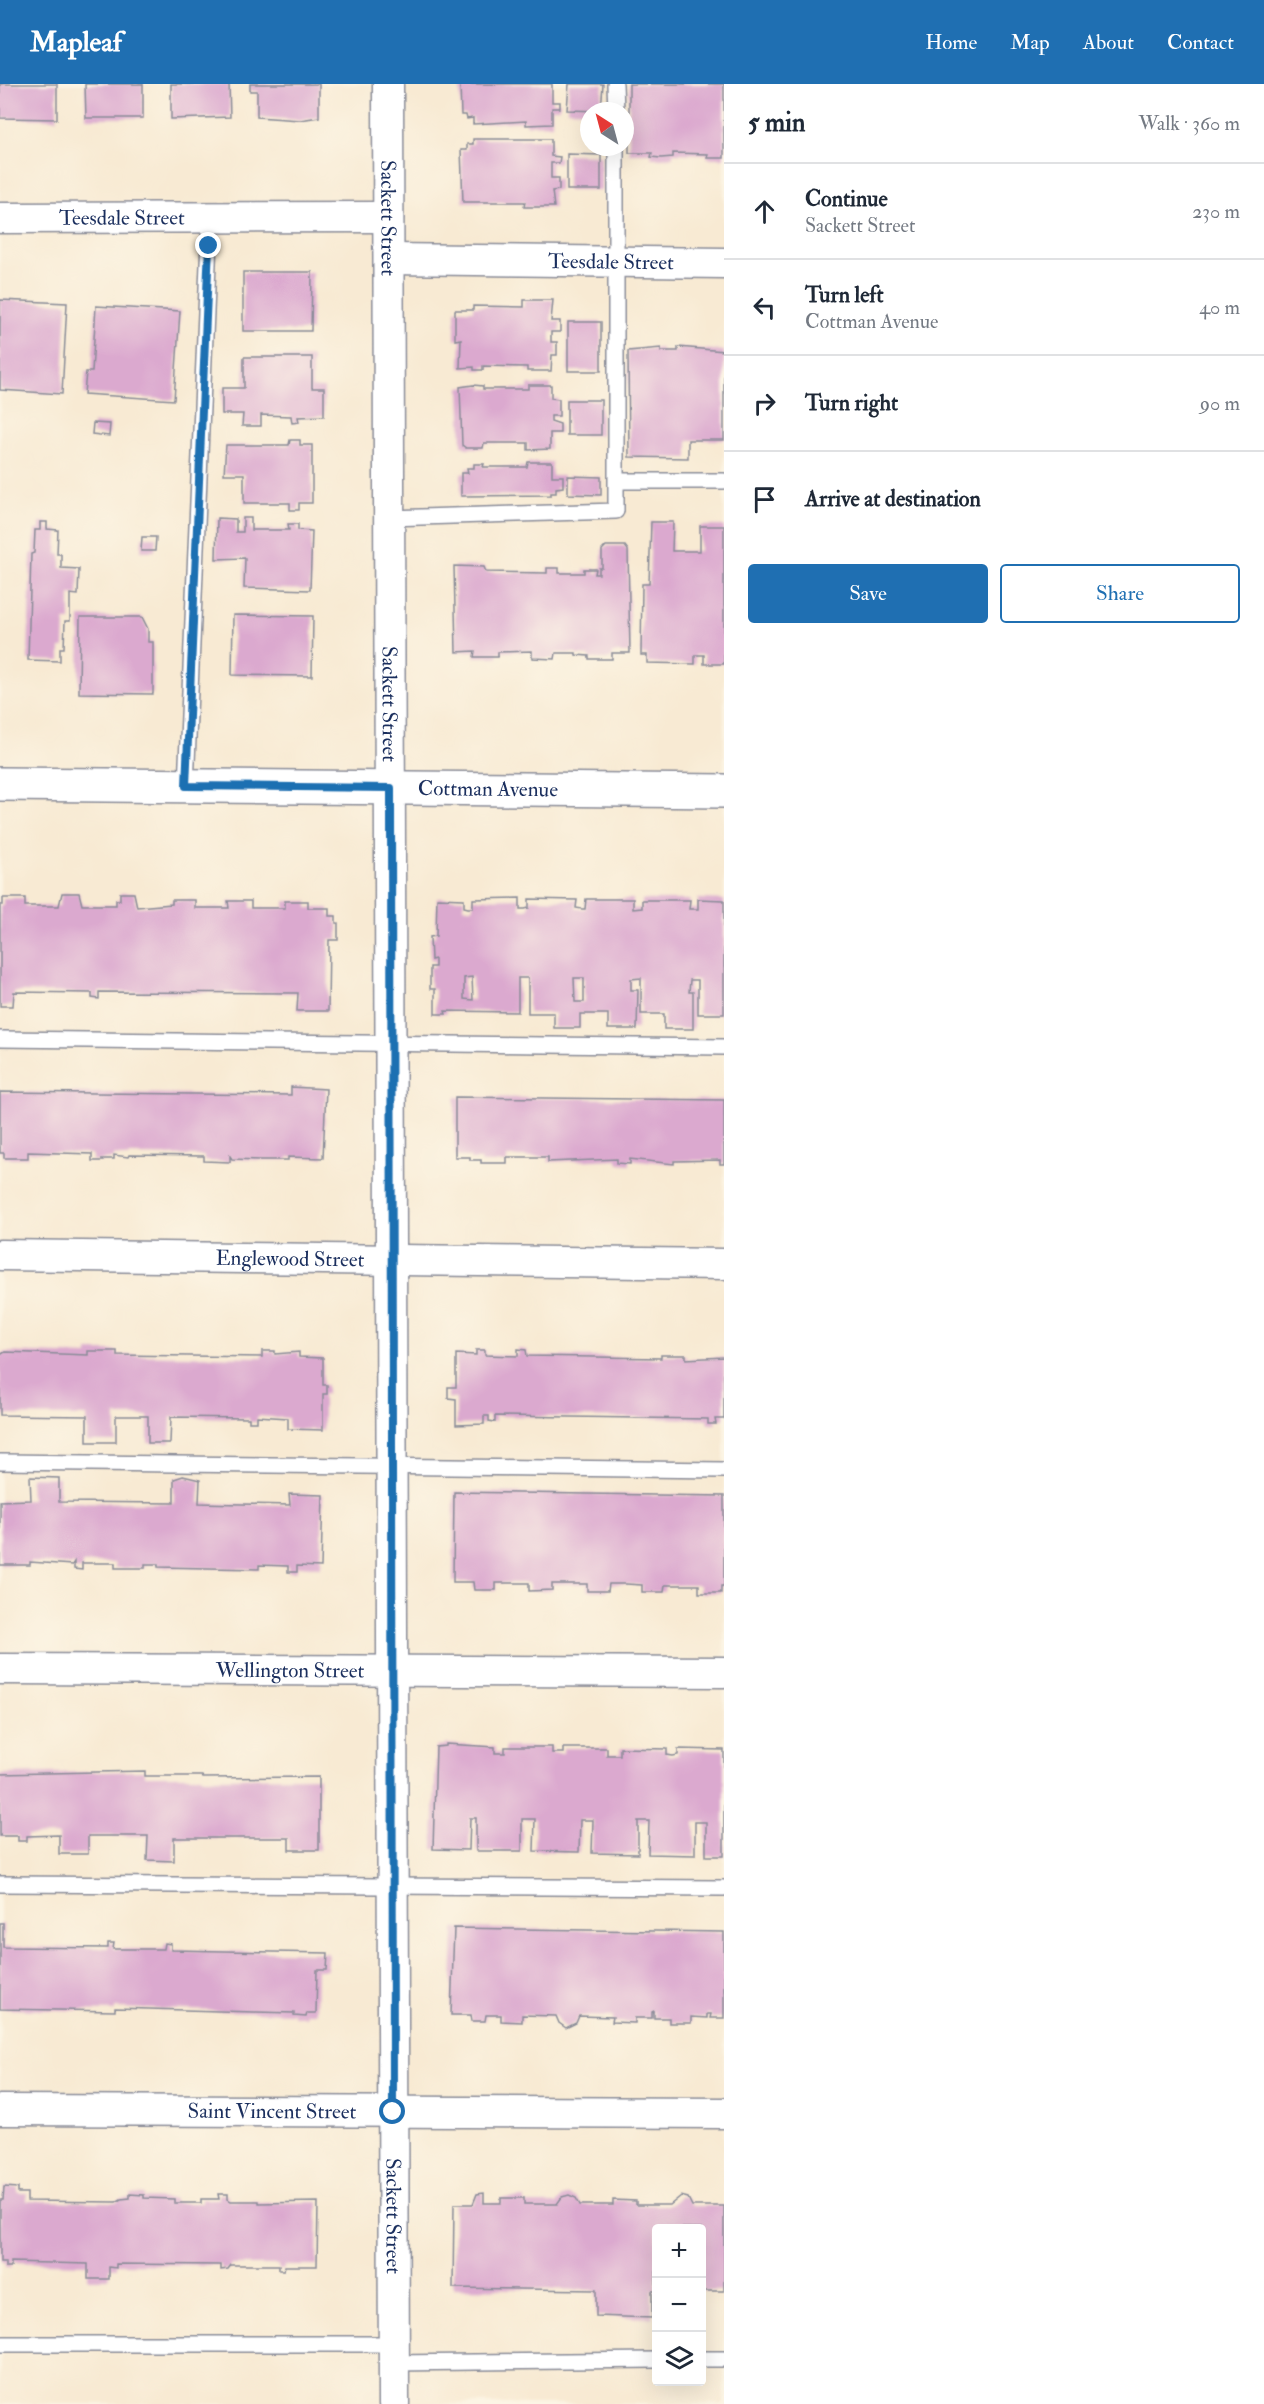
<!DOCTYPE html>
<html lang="en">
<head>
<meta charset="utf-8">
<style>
	:root { --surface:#fff; --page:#f2f2f3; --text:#1f2937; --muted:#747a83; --line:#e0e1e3; --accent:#1f6fb2 }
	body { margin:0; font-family:"IM FELL Double Pica",serif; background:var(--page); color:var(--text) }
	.controls { position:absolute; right:18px; bottom:18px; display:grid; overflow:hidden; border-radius:6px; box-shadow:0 6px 24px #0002 }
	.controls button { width:54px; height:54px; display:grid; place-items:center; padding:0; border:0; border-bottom:2px solid var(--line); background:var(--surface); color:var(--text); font:30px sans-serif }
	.compass { position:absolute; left:580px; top:18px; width:54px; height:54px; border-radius:50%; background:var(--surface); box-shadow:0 6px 24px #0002; rotate:324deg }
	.stop { position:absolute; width:18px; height:18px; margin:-14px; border:4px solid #1f6fb2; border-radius:50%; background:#fff }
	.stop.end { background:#1f6fb2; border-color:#fff; box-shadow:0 2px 6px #0008 }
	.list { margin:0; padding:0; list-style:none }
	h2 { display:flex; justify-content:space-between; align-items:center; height:78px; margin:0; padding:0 24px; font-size:26px }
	h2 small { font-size:20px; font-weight:400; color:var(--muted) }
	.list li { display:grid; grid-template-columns:39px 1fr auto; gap:18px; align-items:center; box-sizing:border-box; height:96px; padding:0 24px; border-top:2px solid var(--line) }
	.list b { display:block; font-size:22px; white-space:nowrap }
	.list p { margin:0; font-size:20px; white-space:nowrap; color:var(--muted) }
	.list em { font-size:20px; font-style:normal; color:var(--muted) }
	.actions { display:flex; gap:12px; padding:18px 24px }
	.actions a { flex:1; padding:14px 0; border:2px solid var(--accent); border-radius:6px; text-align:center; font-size:21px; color:var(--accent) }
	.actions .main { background:var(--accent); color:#fff }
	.icon { flex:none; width:33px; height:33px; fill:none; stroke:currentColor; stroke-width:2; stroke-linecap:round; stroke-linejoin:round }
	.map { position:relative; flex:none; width:724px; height:2320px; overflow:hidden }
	header { display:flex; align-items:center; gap:36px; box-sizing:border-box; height:84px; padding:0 30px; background:var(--accent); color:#fff }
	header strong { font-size:28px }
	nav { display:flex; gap:33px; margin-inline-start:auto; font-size:21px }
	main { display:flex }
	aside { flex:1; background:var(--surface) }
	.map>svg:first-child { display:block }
	.building { fill:#dba9cf; fill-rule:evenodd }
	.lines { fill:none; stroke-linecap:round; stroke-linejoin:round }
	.service-casing { stroke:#8a8c98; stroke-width:18 }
	.minor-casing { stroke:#8a8c98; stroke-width:33 }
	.primary-casing { stroke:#8a8c98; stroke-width:36 }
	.service { stroke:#fff; stroke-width:15 }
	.minor { stroke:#fff; stroke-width:30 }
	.primary { stroke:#fff; stroke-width:33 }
	.route { stroke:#1f6fb2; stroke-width:8 }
	.labels { text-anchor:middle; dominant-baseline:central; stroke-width:6; stroke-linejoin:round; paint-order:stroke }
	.street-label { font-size:21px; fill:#1b2f5e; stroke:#fcf5e5 }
</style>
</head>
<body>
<header>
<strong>Mapleaf</strong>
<nav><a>Home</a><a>Map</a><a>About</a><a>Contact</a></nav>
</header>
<main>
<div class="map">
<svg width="724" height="2320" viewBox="0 0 724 2320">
	<rect width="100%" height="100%" fill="#fcf5e5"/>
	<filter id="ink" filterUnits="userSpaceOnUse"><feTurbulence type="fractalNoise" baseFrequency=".0167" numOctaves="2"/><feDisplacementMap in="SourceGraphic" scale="12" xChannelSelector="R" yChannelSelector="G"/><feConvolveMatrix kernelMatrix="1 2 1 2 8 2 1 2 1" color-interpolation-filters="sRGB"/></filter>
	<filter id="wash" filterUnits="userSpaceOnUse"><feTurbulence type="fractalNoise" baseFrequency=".008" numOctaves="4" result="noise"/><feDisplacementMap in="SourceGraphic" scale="24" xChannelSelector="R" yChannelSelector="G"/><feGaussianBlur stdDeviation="1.35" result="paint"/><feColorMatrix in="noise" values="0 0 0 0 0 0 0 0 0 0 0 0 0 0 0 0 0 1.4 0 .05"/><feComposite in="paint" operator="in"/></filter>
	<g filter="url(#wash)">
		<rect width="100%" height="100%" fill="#f8ead3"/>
		<g id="blocks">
			<path class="building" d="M0 0H57V35L0 34Z
				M85 0H143V34H86Z
				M171 0H229L230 33 171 35Z
				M250 0H319V33L300 36 257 33V7H250Z
				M460 0H552V18H560V24H552V40L526 41V37L473 40V34L467 35 466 31H461Z
				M569 0H603L601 27 567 26Z
				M629 0H724V74H707L708 70 673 69V73L661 74 651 73 652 69H629Z
				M473 55H551V72L560 73 559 79H551V94H559V106L552 107 554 123H524L525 118H463L461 66H467V60H473Z
				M567 70 601 71V106H567Z
				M243 188H312L311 247H243Z
				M0 216 67 219 62 310 0 306Z
				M524 216H553L551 237H560V248H551V258H557V271H552L551 287H527V283L483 282V286H474V283L460 284 461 255 455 256V226H473V222L524 223Z
				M96 222 180 227 174 316 84 310 86 288H92Z
				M568 238H601V287H568Z
				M678 263 724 267V356H688V374L629 373 628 267 661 264V267H678Z
				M244 273H312V304H324V332L298 333 299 338 292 339 291 332 261 331V342H242L243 330H222V304H244Z
				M473 301 483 302V305H528V301H551V314L559 315V332H551V337L560 340V349H550V365L528 366V359H484L483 364H466L462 361 460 303Z
				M567 316H601V351H567Z
				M93 339 110 340 109 352 92 350Z
				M290 356H300V361H312V419H299V426H290V419H244V390H224L226 361H289Z
				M528 378H552V392H563V403L556 404V409H551V411L461 412V389H468L467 384H474V380H484L483 383H527Z
				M568 392 601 393V411L568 410Z
				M217 434 236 435V448H243V434H251V446H289L288 440H298V446L312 447 310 506 244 504 245 474 216 475Z
				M40 438H47V445L58 446 57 470H61V484L79 485 78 511 70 510V537H65L64 564H60V577L28 576 31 470 34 469 35 446H40Z
				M651 438H673L672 467H700V442H724V580H704V571H695V580L647 579V571H641L642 500H649Z
				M142 453H156L155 467H141Z
				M606 462H625L628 466 630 569H612V575H589V572L576 571V569H556L555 575 532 574V567L498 568V573H474L475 567 456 568 454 482 484 483 486 488 547 489V484H559V489H584V485H596L595 490H599V484H602V466Z
				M233 531 313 532 312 592 232 591Z
				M80 533H142L148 545V558H153V610L79 609Z
				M62 809H79L82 821H116V816H120V809H134L137 823 172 820V816H195V824H229L228 817H251V824H285V817H308V824H329V832H336V839H338V856H329L328 927H297L298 909 99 908V915L92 914V909L14 908 13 922H0V821H3V814H25V822H59Z
				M437 814 464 815V823L468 824H473V815L520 814V825H525L529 824V815L577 816 576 824 582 825H585L586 815H633V825L642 824V816H690L689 825H698V815L724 816V930H698V896H690L689 908H693V945H664V930H641V894L631 895V906H638L637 945H608V930H580V944H554V929H528V894H518V928L445 927 446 930H435V905H430V883H435V875L431 876 430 853 436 852ZM472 893 473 916 464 915V894ZM574 894H584V918H575Z
				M291 1003 326 1005 323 1074 288 1073V1076H260L232 1075 230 1072V1078L204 1077V1072L129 1071 128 1073 114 1071V1075H102L103 1077H92V1070L28 1068V1074H4V1069H0V1008L291 1011Z
				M455 1013 724 1016V1080H720V1076L674 1077V1080L630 1075V1080L617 1079V1075L548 1078V1073H507V1079H481V1076H470V1073H455Z
				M518 1265 526 1266 527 1272 661 1274V1271H686V1275L724 1273V1335H715L716 1340H708V1335L495 1332V1338L489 1337V1332H484V1340L456 1341V1315L448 1314V1303H456V1270L476 1271V1266H485V1271L518 1272Z
				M88 1267H117V1271L262 1273V1267H275V1270L299 1268V1273L323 1274V1301H327V1310H323V1346L288 1345V1334L257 1332V1338H249V1334L171 1333 170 1359H148V1332H116V1358H87V1332L0 1331V1271L5 1268 88 1271Z
				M183 1392 200 1396 199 1419 290 1421 289 1410 323 1411 321 1483 297 1482V1488H288V1482L259 1481V1485L158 1483V1480H145V1484H115V1479H82V1486L74 1485V1478L72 1481 30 1478V1481H0V1417L31 1416 30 1393 59 1394V1418L174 1419V1395Z
				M454 1408 724 1412V1502H721V1509H699V1501H665L664 1508H642V1501L626 1500H609L608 1507H587V1500H552V1506L529 1507V1499H496V1506H474L473 1498H453Z
				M446 1660 495 1663V1669H505V1663H552V1669H563V1664H607V1671H620V1664L667 1665V1671L673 1672 678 1671V1665L724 1666V1772H706V1738H695V1771L648 1770 649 1737H638V1770L592 1769 593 1736H580L579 1768 534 1767 535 1735H522V1767H476V1734H470L469 1766 433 1765 436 1663 446 1662Z
				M145 1687V1692H202L203 1694 319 1693V1766H289V1754H174V1777L147 1776 148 1752H88V1770H59V1751L27 1752V1757H18V1752H0V1690Z
				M0 1839H3V1863L108 1864V1859H114L113 1865H164L165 1859 171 1860V1866L328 1869 327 1886H317L316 1929H307L306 1933 294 1932V1929L115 1924V1927L0 1925Z
				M454 1844 724 1848V1934H710L711 1930H707V1934L691 1933V1939H669V1934H654V1927L652 1928V1934H635V1939L612 1938 613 1933 579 1932 576 1939 566 1944 559 1939 556 1932 522 1931V1938L501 1937V1931H486L485 1937H472L471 1931H451Z
				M4 2103 18 2104V2109H27V2117L116 2118 121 2115 130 2114V2110L144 2111V2114L174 2115V2119H201V2115H219L218 2110H228V2115L231 2117H259V2119L318 2118 317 2182H285L284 2186H279V2181H231L228 2185 221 2186V2181L116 2180V2184L109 2183V2195H88V2180L11 2178V2183H5V2178H0V2116H3Z
				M484 2109V2119H501V2114H524V2120H557L562 2113 569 2111 576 2114 580 2121H613V2116L636 2117V2121H670L681 2112 688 2114 692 2122H724V2207H702V2144H656V2207H652V2234L596 2232V2206L453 2204 454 2120H473L477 2110Z"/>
		</g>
	</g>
	<g filter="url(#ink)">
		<use href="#blocks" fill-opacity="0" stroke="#8a8c98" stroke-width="1.5"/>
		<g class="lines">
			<g class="service-casing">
				<path id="service" d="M615 0 616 27
					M616 397H724
					M389 434 616 427V63
					M186 702 210 133
					M0 955 724 963
					M0 1378 724 1386
					M0 1800 724 1804
					M0 2260H393
					M702 2275H724
					M394 2279 656 2276"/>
			</g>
			<g class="minor-casing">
				<g id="minor">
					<path id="s1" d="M388 0 394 2320"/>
					<path id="s2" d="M0 134 388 133"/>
					<path id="s3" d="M389 175 724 179"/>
					<path id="s4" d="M0 1171 724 1180"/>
					<path id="s5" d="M0 1585 724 1588"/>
					<path id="s6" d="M0 2026 724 2029"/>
				</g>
			</g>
			<g class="primary-casing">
				<g id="primary">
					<path id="s7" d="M0 700 724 707"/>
				</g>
			</g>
			<use href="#service" class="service"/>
			<use href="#minor" class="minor"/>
			<use href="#primary" class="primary"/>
		</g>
	</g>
	<g class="lines" filter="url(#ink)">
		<path class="route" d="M209 162 186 702 391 704 393 2028"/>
	</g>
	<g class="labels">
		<g class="street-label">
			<text stroke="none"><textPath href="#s2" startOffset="122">Teesdale Street</textPath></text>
			<text stroke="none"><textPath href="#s1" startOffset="134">Sackett Street</textPath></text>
			<text stroke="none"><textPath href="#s3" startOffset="222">Teesdale Street</textPath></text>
			<text stroke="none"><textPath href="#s1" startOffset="620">Sackett Street</textPath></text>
			<text stroke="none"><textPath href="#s7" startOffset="488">Cottman Avenue</textPath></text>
			<text stroke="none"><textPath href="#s4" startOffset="290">Englewood Street</textPath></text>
			<text stroke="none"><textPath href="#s5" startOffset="290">Wellington Street</textPath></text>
			<text stroke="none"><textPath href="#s6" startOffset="272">Saint Vincent Street</textPath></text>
			<text stroke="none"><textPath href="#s1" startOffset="2132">Sackett Street</textPath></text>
		</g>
	</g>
</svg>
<div class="controls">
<button>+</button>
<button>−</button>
<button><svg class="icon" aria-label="layers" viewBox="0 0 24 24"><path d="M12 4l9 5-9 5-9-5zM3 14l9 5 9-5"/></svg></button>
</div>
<svg class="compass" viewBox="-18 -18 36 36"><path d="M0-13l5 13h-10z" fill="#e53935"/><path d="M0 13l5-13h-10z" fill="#747a83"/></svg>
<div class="stop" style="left:393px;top:2028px"></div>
<div class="stop end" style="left:209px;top:162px"></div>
</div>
<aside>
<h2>5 min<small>Walk · 360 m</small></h2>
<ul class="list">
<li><svg class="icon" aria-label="ahead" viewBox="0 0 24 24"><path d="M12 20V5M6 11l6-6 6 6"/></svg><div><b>Continue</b><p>Sackett Street</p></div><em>230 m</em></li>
<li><svg class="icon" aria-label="left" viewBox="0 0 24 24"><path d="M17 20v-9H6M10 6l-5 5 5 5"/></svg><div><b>Turn left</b><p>Cottman Avenue</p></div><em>40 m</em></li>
<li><svg class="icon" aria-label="right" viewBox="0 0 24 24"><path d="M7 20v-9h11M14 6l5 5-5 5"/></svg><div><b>Turn right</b></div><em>90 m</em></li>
<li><svg class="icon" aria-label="arrive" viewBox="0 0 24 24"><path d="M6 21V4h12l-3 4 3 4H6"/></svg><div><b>Arrive at destination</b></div></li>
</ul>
<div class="actions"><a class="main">Save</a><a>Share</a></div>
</aside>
</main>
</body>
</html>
